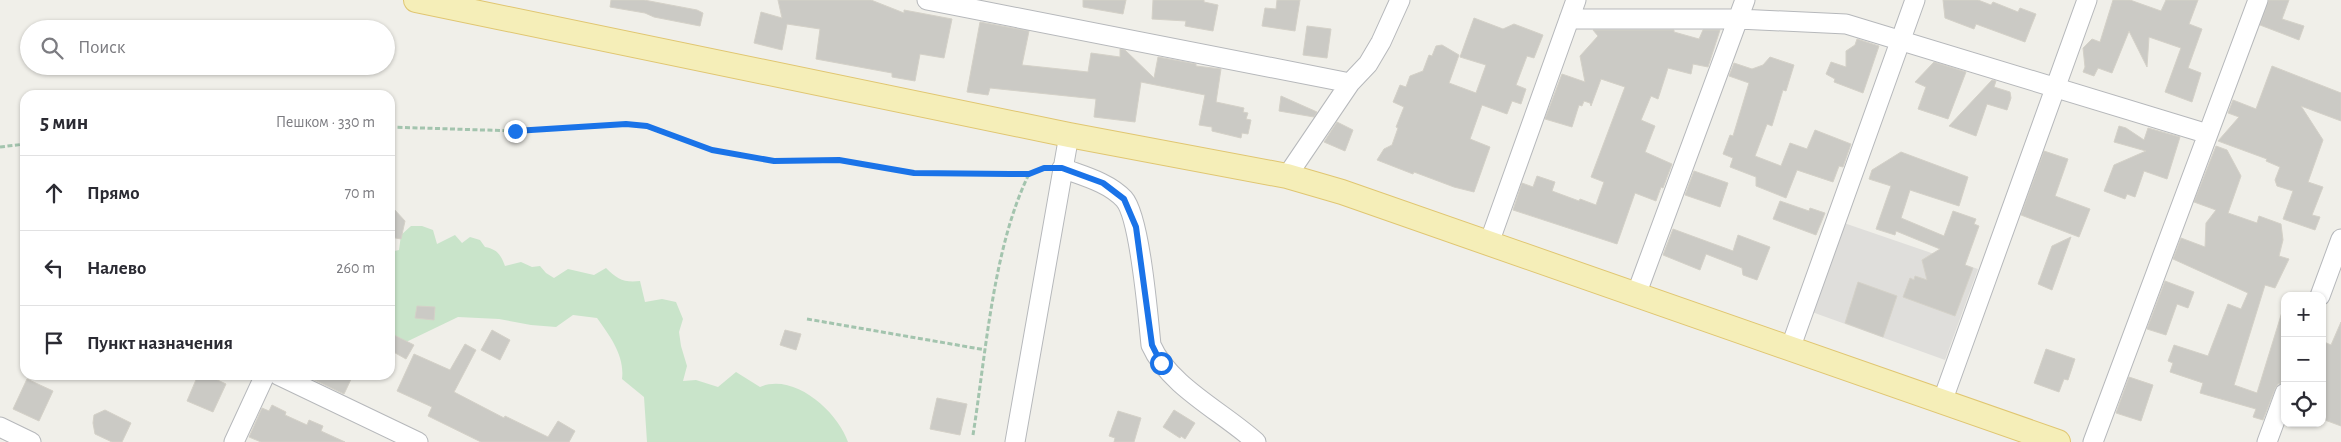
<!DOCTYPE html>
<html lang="ru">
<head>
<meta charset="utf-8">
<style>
	:root { --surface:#fff; --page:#f2f2f3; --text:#2b2b33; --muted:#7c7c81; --line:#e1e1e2 }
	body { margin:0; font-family:"Alegreya Sans",sans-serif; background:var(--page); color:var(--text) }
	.controls { position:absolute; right:15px; bottom:15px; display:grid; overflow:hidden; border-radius:10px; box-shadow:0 1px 4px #0004 }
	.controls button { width:45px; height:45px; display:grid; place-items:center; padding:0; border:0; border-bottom:1px solid var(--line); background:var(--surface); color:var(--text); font:25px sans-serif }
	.stop { position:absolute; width:15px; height:15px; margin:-11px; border:4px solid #1a73e8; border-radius:50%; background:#fff }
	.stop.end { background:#1a73e8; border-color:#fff; box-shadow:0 1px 5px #0008 }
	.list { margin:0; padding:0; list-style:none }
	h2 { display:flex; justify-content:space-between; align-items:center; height:65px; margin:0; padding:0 20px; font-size:21px }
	h2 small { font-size:16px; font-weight:400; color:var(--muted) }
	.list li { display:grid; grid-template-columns:32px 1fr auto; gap:15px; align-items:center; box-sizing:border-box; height:75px; padding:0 20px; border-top:1px solid var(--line) }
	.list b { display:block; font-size:19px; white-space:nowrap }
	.list em { font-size:16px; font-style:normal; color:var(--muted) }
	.icon { flex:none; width:28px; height:28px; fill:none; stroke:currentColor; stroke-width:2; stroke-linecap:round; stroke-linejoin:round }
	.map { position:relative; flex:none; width:2341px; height:442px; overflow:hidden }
	.search { position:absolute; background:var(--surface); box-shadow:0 1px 4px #0004; left:20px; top:20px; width:375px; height:55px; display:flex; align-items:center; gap:12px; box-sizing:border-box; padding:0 18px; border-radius:28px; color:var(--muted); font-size:19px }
	.panel { position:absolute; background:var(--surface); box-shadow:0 1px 4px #0004; left:20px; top:90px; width:375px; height:290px; border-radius:15px }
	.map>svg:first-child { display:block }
	.industrial { fill:#dfdedb }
	.green { fill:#c9e4ca }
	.building { fill:#cbcac5; stroke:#d4d1c8 }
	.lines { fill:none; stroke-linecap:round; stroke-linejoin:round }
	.minor-casing { stroke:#b6b8bb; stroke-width:21 }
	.major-casing { stroke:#e0c671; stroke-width:26 }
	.path { stroke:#a3c4ae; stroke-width:3; stroke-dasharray:5 2.5; stroke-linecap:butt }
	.minor { stroke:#fff; stroke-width:19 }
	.major { stroke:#f5eeb8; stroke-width:24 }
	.route { stroke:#1a73e8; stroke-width:6 }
</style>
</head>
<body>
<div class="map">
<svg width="2341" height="442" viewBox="0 0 2341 442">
	<rect width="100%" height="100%" fill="#f0efe9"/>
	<path class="industrial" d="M1844 223 1978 269 1945 360 1812 312Z"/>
	<path class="green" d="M411 226H422L433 230 437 244 455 235 462 243 470 237 480 240 485 247C497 249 501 255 505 266L521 262 532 267 540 266 546 273 554 278 568 269 594 275 606 268C617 279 624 283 640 281L645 302 662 299 676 302 683 319 679 332 681 346 687 366 683 381 696 380 718 387 736 372 760 387C794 372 838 412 848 442H647L644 397 622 379C625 356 610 336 597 318L573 315 556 327 531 325 499 319 458 317 404 343 390 341V252L399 250 401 235Z"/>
	<path class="building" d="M611 0H644L697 10 703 13 700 26 654 17 645 13 610 7Z
		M778 0H871L904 13V10L952 19 944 58 920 54 915 81 892 77V73L816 59 820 29 787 24 782 50 754 43 761 12 782 18Z
		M1083 0H1126L1123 14 1083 7Z
		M1153 0H1204V2L1218 5 1213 31 1185 26 1186 21 1152 19Z
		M1277 0H1300L1295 31 1262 26 1265 8 1276 9Z
		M1943 0H1978L1991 5 1993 2 2018 12 2020 8 2036 14 2025 42 1976 24 1974 29 1945 18Z
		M2113 0H2130L2161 11 2166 0H2198L2189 24 2202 29 2188 68 2201 73 2192 102 2165 92 2181 48 2149 37 2147 67 2129 31 2112 73 2098 68 2094 76 2083 72 2085 67 2083 48 2092 39 2100 42Z
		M2269 0H2289L2282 19 2304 26 2299 40 2260 25Z
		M1474 18 1503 29 1514 24 1543 35 1534 58 1527 56 1516 85 1526 89 1521 104 1512 101 1507 114 1482 105 1470 139 1490 147 1474 192 1454 187 1414 172 1413 174 1377 160 1384 149 1392 145 1398 128 1396 127 1404 107 1393 102 1400 85 1406 87 1410 76 1423 71 1429 55 1432 56 1436 46 1442 45 1459 55 1449 83 1476 93 1486 65 1460 57Z
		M980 22 1029 31 1022 65 1088 72 1091 53 1120 57V49L1125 50 1154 78 1158 57 1196 64V66L1221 69 1216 102 1244 108 1243 112 1248 113 1246 119 1251 120 1248 134 1242 133 1241 138 1212 131V127L1199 125 1205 95 1141 82 1135 122 1094 117 1096 99 990 88 988 95 967 92Z
		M1307 26 1331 29 1327 58 1303 55Z
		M1593 30H1674V32L1699 39 1703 30H1720L1708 67 1693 64 1691 74 1668 68 1658 99 1651 96 1641 120 1655 126 1645 152 1672 164 1663 188 1661 187 1656 201 1635 193 1617 244 1513 210 1522 183 1533 187 1537 176 1555 182 1552 191 1579 201 1580 199 1596 205 1604 182 1591 177 1625 87 1601 79 1591 106 1590 103 1584 101 1582 106 1579 105 1572 127 1545 119 1562 74 1585 82 1580 56 1598 36Z
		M1857 39 1879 46 1863 93 1834 82 1835 79 1826 74 1831 62 1846 67V51L1855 45Z
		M1770 57 1794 65 1786 91 1783 90 1772 126 1767 124 1755 156 1781 166 1790 143 1807 149 1815 130 1851 144 1843 167 1839 166 1833 182 1797 170 1786 198 1756 186V177L1730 167 1733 158 1723 154 1730 135 1733 136 1749 83 1729 76 1734 63 1752 69 1763 65Z
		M1934 62 1966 72 1948 119 1918 109 1926 87 1915 82Z
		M2272 66 2341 93V121L2301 106 2323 140 2308 182 2323 187 2312 215 2320 217 2315 230 2283 219 2293 191 2277 186 2275 180 2280 167 2266 161 2267 159 2218 141 2239 117 2228 113 2233 100 2256 109Z
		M1992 80 1996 81 1994 87 2010 92 2011 98 2007 110 1987 104 1976 136 1949 126Z
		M1281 96 1317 112 1314 117 1279 111Z
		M1337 122 1353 130 1345 151 1324 142Z
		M2119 126 2126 128 2144 140 2148 128 2180 137 2167 179 2144 171 2135 197 2127 194 2125 199 2104 191 2114 165 2146 151 2114 142Z
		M2216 146 2227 150 2241 176 2228 213 2257 223 2259 216 2281 224 2283 240 2279 256 2289 259 2275 288 2265 285 2234 385 2257 393 2282 312 2285 313V382L2278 384 2275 389 2263 420 2253 417 2256 409 2200 393 2203 383 2170 372 2173 363 2168 361 2174 345 2208 356 2228 304 2241 309 2248 293 2173 259 2181 238 2205 247 2206 223 2216 210 2194 202Z
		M2044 151 2068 159 2055 196 2090 209 2079 237 2021 215Z
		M1901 152 1968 177 1959 206 1910 190 1901 218 1944 236 1953 211 1976 219 1974 224 1979 226 1965 265 1973 268 1955 316 1903 297 1910 278 1914 280 1915 276 1927 280 1922 260 1940 249 1896 231 1895 235 1876 229 1891 186 1869 179 1872 170Z
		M1694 171 1728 183 1720 207 1685 195Z
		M1780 201 1809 211 1810 208 1825 213 1816 235 1773 219Z
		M394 209 405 221 401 239 390 237Z
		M1673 229 1733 251 1738 235 1770 247 1757 280 1743 275 1742 268 1706 254 1700 270 1663 255Z
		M2071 237 2052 290 2038 284 2052 246Z
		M2165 281 2194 292 2188 308 2177 304 2166 335 2147 329Z
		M1858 282 1897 296 1883 337 1845 323Z
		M417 306 435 307 434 320 415 318Z
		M2341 322V426L2322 419V341L2331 345Z
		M492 330 510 340 500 360 481 350Z
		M785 330 801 334 796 350 780 345Z
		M390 333 414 345 406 359 390 350Z
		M465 344 476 350 454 392 504 418 505 416 548 437 558 421 575 431 569 442H481L428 416 432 407 397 391 414 354 450 370Z
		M2046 349 2075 359 2068 380 2064 379 2059 392 2034 383Z
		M198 375H207L226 384 213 412 187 401Z
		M304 375H353L344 394Z
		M2129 377 2153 385 2141 421 2116 413Z
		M27 379 53 391 39 421 13 409Z
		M937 398 967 404 960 435 930 429Z
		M272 405 286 412 285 415 307 425 309 420 323 426 321 431 345 442H261L249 437 262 408 269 411Z
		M105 410 131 423 122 442H112L95 434 93 423 94 415Z
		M1174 410 1195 423 1185 439 1181 436 1180 438 1163 427Z
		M1118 411 1141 418 1134 442H1114L1115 438 1109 436Z"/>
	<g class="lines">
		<g class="minor-casing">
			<path id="minor" d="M927 0 1350 83
				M1569 19H1738L1846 24 2208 134
				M1062 168C1083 176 1108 182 1124 199 1140 217 1148 316 1151 345 1169 386 1223 412 1256 442
				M1287 176 1350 83 1368 64 1381 42 1400 0
				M1489 243 1576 0
				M1636 295 1745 0
				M2320 296 2341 239
				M1790 349 1915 0
				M278 375 418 442
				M1942 402 2087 0
				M0 427 31 442
				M234 442 265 375
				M1015 442 1069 135
				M2093 442 2258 0
				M2267 442 2285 393"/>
		</g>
		<g class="major-casing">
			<path id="major" d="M416 0 1069 135 1287 176 1342 192 2058 442"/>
		</g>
		<path class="path" d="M390 127 515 131 627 124 647 127 712 150 774 161 839 160 914 173 1029 174
			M0 147 25 144
			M807 319 986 350
			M973 435C986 353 993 247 1029 174L1047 168"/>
		<use href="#minor" class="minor"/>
		<use href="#major" class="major"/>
	</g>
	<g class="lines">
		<path class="route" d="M515 131 626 124 647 126 712 150 774 161 839 160 914 173 1010 174H1029L1044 168H1062L1103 183 1124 199 1136 227 1152 345 1161 363"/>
	</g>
</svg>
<div class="controls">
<button>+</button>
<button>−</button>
<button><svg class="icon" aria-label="locate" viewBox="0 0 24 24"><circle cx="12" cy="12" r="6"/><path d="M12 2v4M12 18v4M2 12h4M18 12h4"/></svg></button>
</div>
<div class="stop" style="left:1161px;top:363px"></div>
<div class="stop end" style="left:515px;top:131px"></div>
<div class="search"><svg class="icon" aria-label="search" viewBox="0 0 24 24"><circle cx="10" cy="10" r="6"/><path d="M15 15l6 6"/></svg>Поиск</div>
<section class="panel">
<h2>5 мин<small>Пешком · 330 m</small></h2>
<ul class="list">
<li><svg class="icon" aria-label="ahead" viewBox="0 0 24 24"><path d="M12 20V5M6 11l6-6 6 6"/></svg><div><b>Прямо</b></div><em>70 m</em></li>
<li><svg class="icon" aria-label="left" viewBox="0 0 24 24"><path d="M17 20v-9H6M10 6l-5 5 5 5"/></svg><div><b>Налево</b></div><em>260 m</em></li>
<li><svg class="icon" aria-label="arrive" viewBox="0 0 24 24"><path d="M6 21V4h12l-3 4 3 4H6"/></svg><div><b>Пункт назначения</b></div></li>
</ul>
</section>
</div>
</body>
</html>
